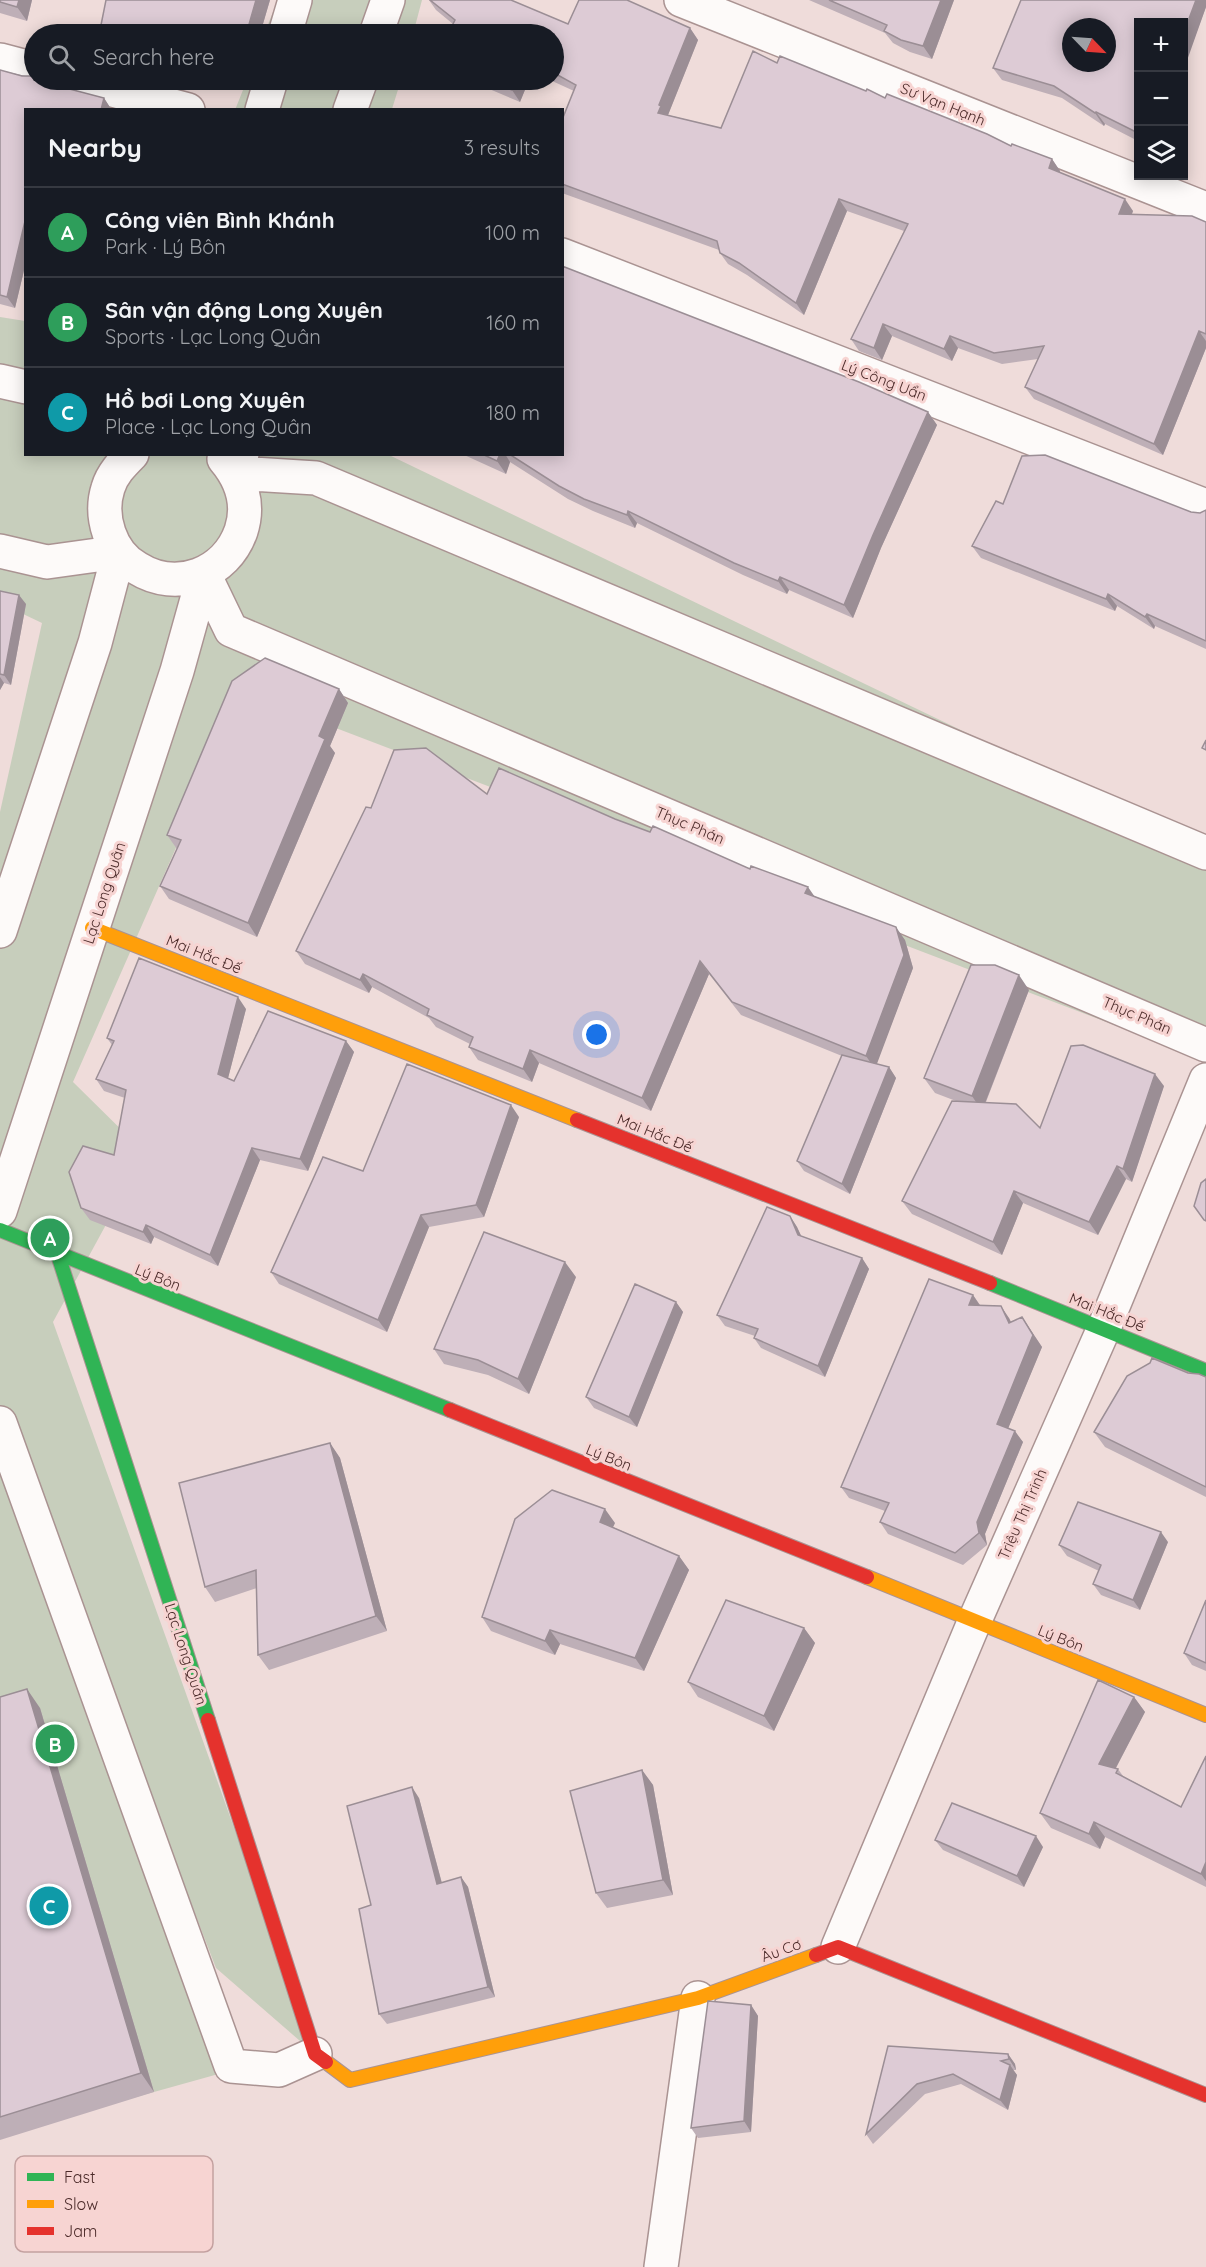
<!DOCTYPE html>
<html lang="en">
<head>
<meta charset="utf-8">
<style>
	:root { --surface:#171b24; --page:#242831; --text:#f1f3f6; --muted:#9ea1a6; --line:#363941; --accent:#d93025 }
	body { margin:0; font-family:Quicksand,sans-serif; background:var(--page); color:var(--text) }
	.controls { position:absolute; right:18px; top:18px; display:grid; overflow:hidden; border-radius:0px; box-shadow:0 3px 15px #0003 }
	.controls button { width:54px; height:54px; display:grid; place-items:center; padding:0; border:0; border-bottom:2px solid var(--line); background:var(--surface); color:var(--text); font:30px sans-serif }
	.compass { position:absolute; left:1062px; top:18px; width:54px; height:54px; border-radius:50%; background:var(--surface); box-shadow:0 3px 15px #0003; rotate:115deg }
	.you { position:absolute; left:597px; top:1035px; width:21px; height:21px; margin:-15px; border:4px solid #fff; border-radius:50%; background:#1a73e8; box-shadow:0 0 0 9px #1a73e833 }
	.badge { display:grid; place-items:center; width:39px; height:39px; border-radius:50%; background:var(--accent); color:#fff; font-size:20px; font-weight:700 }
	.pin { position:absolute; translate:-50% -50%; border:3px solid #fff; box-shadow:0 2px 6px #0006 }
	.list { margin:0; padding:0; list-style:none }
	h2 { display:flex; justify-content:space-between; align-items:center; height:78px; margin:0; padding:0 24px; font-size:26px }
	h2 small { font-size:20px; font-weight:400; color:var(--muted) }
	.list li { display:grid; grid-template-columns:39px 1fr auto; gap:18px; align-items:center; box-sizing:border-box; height:90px; padding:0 24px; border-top:2px solid var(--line) }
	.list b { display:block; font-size:22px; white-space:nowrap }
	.list p { margin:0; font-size:20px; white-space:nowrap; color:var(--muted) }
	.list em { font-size:20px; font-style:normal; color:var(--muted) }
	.icon { flex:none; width:33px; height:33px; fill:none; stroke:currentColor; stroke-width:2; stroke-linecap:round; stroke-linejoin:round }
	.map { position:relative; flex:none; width:1206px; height:2267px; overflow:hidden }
	.search { position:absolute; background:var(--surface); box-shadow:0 3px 15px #0003; left:24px; top:24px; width:540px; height:66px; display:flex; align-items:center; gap:15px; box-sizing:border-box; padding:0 21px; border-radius:33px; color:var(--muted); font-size:22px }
	.panel { position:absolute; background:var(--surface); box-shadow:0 3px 15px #0003; left:24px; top:108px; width:540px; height:348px; border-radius:0px }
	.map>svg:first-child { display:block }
	.green { fill:#c7cebc }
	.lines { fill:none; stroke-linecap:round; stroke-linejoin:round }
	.street-casing { stroke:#aa9392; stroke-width:36 }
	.fast-casing { stroke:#aa9392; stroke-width:16 }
	.slow-casing { stroke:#aa9392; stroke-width:16 }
	.jam-casing { stroke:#aa9392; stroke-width:16 }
	.street { stroke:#fdfaf9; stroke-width:33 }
	.fast { stroke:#30b455; stroke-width:14 }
	.slow { stroke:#ff9f0a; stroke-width:14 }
	.jam { stroke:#e5322d; stroke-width:14 }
	.wall { fill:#beafb7 }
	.shaded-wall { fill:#9b8e95 }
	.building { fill:#ddcbd5; stroke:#9b8e95; stroke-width:1.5; fill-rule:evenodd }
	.labels { text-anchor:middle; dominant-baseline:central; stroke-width:6; stroke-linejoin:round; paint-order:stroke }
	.street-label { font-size:15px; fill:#4c2b2a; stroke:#f7d4d2 }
	.key { fill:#f7d4d2; stroke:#c4a1a0; stroke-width:1.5 }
	.key-label { font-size:16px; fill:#4c2b2a }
</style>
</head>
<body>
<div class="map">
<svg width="1206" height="2267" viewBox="0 0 1206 2267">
	<rect width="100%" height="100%" fill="#efdcda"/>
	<path class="green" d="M278 0H422L413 34H264Z
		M247 80H401L392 109 235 110Z
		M0 317 25 321 26 454 389 455 1206 848V1060L244 693 73 1082 145 1153 53 1322 315 2054 216 1968 0 1408V812L42 623 0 603Z
		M0 1415 222 2073 0 2135Z"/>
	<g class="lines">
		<g class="street-casing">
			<path id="street" d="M681 0 1206 209
				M285 34 295 0
				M376 34 388 0
				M0 60 34 69
				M75 80 188 110
				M262 110 271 80
				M350 110 361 80
				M562 255 1206 506
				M0 381 26 387
				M132 454C122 464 112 474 108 488 99 516 110 553 137 568 177 593 226 574 241 531 250 504 241 479 224 459
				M242 454 236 473 316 478 1206 853
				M0 551 47 562 119 552 95 643 0 931
				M204 574 231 630 1206 1045
				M0 1211 177 671 204 574
				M0 1423 231 2066 279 2070 315 2054
				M838 1947 975 1620 1104 1328 1206 1080
				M661 2267 698 1998"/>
		</g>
		<g class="fast-casing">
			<path id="fast" d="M0 1230 450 1410
				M58 1255 208 1720
				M990 1283 1206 1371"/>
		</g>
		<g class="slow-casing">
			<path id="slow" d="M92 928 577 1120
				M867 1577 1206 1715
				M326 2062 350 2080 698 1998 816 1955"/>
		</g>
		<g class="jam-casing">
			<path id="jam" d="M577 1120 990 1283
				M450 1410 867 1577
				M208 1720 315 2054 326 2062
				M816 1955 838 1947 1206 2095"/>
		</g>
		<use href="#street" class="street"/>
		<use href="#fast" class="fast"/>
		<use href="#slow" class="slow"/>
		<use href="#jam" class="jam"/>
	</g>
	<path class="wall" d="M0 0H32L27 21 0 13Z
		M106 0H270L260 34H103L100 30Z
		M429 0H511L568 24 690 28 698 40 668 115 721 128 777 63 885 98 1011 146 1052 159 1060 171V173L1133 211 1132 214 1206 222V348L1163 455 1034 399 1025 387 1038 359 1002 364 958 348 952 361 892 336 882 360 859 351 851 339 904 231 847 211 804 315 747 275 728 264 720 253 719 250 562 193V120L574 91 550 80H554V34L453 24 436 10Z
		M809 0H954L932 59 910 52 893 43 885 33Z
		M1206 0V7L1193 42 1138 22V141L1105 124 1104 126 1062 98 1002 80 993 68Z
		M0 70 55 83 62 87 104 98 111 109 26 110V262L15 308 0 304Z
		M468 80H529L520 102Z
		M928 412 937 425 881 548 853 618 789 590 787 594 743 575 637 523 635 528 593 511 568 499 510 462 506 474 462 454H562Z
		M1003 504 1200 513 1206 510V649L1155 626 1154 629 1117 606 1115 611 981 558 972 546Z
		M0 591 26 604 11 685 4 683 0 690Z
		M339 689 348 703 330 746 335 753 257 937 169 899 160 886 177 849 167 835Z
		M487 794 615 819 750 869 814 896 905 940 913 968 876 1064 889 1067 896 1078 850 1194 804 1171 797 1161 842 1056 741 1015 709 974 651 1111 539 1063 532 1082 478 1060 469 1047 470 1044 436 1027 429 1018 372 987 369 993 305 964 296 951 371 808Z
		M1029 990 986 1102 1040 1128 1164 1086 1132 1182 1126 1179 1098 1235 1023 1203 1002 1255 912 1214 902 1201 956 1101 935 1093 924 1078Z
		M246 1009 228 1078 234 1081 346 1041 354 1052 308 1171 260 1160 218 1266 154 1237 151 1244 90 1220 81 1208 114 1155 125 1098 104 1091 96 1079 112 1045 107 1038Z
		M519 1117 484 1217 429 1227 387 1332 279 1284 271 1272 363 1171Z
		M790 1216 797 1227 801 1236 862 1258 869 1269 825 1377 761 1348 754 1338 755 1336 725 1326 717 1315Z
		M576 1277 529 1394 488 1375 444 1364 434 1349Z
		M973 1295 980 1305 1009 1318 1011 1322 1022 1317 1042 1347 1008 1428 1023 1442 985 1534 987 1545 963 1565 888 1534 880 1522 885 1511 849 1498 841 1487Z
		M676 1302 683 1312 637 1427 594 1408 586 1397Z
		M1188 1373 1206 1377V1497L1105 1447 1094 1432Z
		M330 1443 340 1458 387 1631 269 1670 258 1655 257 1588 215 1602 205 1587Z
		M615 1523 613 1527 679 1556 689 1570 644 1671 560 1644 555 1655 491 1631 482 1617Z
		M1168 1542 1140 1610 1101 1595 1093 1584 1099 1571 1067 1556 1059 1545Z
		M1206 1600V1671L1192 1665 1184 1653Z
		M804 1628 815 1643 774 1731 698 1697 688 1682Z
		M0 1697 40 1708 154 2092 0 2140Z
		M1134 1697 1145 1712 1116 1768 1118 1769 1123 1776 1181 1807 1206 1756V1887L1105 1837 1100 1849 1051 1828 1040 1813Z
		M642 1770 653 1785 673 1895 607 1908 596 1893Z
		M419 1798 442 1883 461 1877 468 1887 495 1997 387 2024 379 2014 371 1905Z
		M935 1840 1043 1847 1024 1887 943 1850Z
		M751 2005 758 2016 751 2132 698 2138 691 2128Z
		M888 2046 1008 2054 1015 2064 1016 2070H1013L1017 2075 1008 2110 961 2084 925 2094 873 2144 866 2134Z"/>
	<path class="shaded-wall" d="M19 0H32L27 21 17 7Z
		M256 0H270L260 34H253L248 28Z
		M941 0H954L932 59 923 46Z
		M1196 0H1206V7L1184 69V32Z
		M237 26 243 34H234Z
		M690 28 698 40 668 115 658 113 659 105Z
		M217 29 221 34H216Z
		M516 80H529L520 102 512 90Z
		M104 98 111 109V110H101Z
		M1096 112 1105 124 1104 126 1095 113Z
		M1052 159 1060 171 1057 180 1049 168Z
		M839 199 847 211 804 315 796 303Z
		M1125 199 1133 211 1127 226 1119 214Z
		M26 217V262L15 308 7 297Z
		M883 324 892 336 882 360 874 348Z
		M1199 331 1206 341V348L1163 455 1154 444Z
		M950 336 958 348 952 361 944 349Z
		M928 412 937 425 881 548 853 618 844 605 873 535Z
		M500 454H505L510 462 506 474 497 461Z
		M628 511 637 523 635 528 627 515Z
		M780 577 789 590 787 594 778 581Z
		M1108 594 1117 606 1115 611 1106 599Z
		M19 595 26 604 11 685 4 675Z
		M1147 614 1155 626 1154 629 1145 617Z
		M0 677 4 683 0 690Z
		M339 689 348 703 330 746 335 753 257 937 248 923 319 736Z
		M808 887 817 900 805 893Z
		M896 927 905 940 913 968 875 1069 866 1056Z
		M700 961 709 974 651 1111 642 1098Z
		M363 974 372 987 369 993 360 980Z
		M1019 975 1029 990 982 1111 972 1096Z
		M238 997 246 1009 226 1086 218 1074Z
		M346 1041 354 1052 308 1171 300 1159Z
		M530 1050 539 1063 532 1082 523 1069Z
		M889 1067 896 1078 850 1194 842 1184Z
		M1155 1074 1164 1086 1132 1182 1123 1169Z
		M511 1105 519 1117 484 1217 476 1205Z
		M252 1148 260 1160 218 1266 210 1255Z
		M1117 1166 1126 1179 1098 1235 1089 1222Z
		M1014 1191 1023 1203 1002 1255 993 1242Z
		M421 1215 429 1227 387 1332 378 1320Z
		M790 1216 797 1227 806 1246 798 1235Z
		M146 1225 154 1237 151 1244 143 1232Z
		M862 1258 869 1269 825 1377 818 1366Z
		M565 1262 576 1277 529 1394 518 1379Z
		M973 1295 981 1307 969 1305Z
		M676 1302 683 1312 637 1427 629 1417Z
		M1001 1306 1009 1318 1017 1335 1009 1323Z
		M1022 1317 1042 1347 1005 1436 997 1424Z
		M1015 1431 1023 1442 985 1534 987 1545 979 1533 977 1522Z
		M330 1443 340 1458 387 1631 376 1616Z
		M605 1509 615 1523 609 1535 600 1522Z
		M1161 1532 1168 1542 1140 1610 1133 1600Z
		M679 1556 689 1570 644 1671 635 1658Z
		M804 1628 815 1643 774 1731 764 1716Z
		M550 1630 560 1644 555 1655 545 1641Z
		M27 1689 40 1708 154 2092 141 2073Z
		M1134 1697 1145 1712 1110 1779 1099 1764Z
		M642 1770 653 1785 673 1895 663 1880Z
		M412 1787 419 1798 445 1895 437 1884Z
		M1094 1822 1105 1837 1100 1849 1089 1834Z
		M1036 1836 1043 1847 1024 1887 1017 1876Z
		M1206 1862V1881L1201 1874Z
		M461 1877 468 1887 495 1997 488 1987Z
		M751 2005 758 2016 751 2132 744 2121Z
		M1008 2054 1015 2064 1016 2070 1009 2059Z
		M1010 2065 1017 2075 1008 2110 1000 2100Z"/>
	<path class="building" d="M0 0H19L17 7 0 2Z
		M106 0H256L248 28 237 26 234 34 217 29 216 34H118L100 30Z
		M430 0H511L568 24 579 0H627L690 28 659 105 661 106 658 113 721 128 753 51 777 63 780 56 866 91 867 89 885 98 887 94 987 134 1011 146 1012 144 1052 159 1049 168 1125 199 1119 214 1192 216 1206 222V334L1199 331 1154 444 1025 387 1044 346 994 353 950 336 944 349 883 324 874 348 851 339 908 224 839 199 796 303 739 263 720 253 717 241 562 184V120L576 85 554 73V34H448L455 20Z
		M829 0H941L923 46 901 40 884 31 887 25Z
		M1021 0H1196L1184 32V22H1138V133L1096 112 1095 113 1054 86 993 68ZM1071 27H1107V63H1071Z
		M0 70 22 76H31L34 74V80H53L55 83 62 87 104 98 101 110H26V217L7 297 0 295Z
		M487 80H516L512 90Z
		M562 266 859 382 928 412 873 535 844 605 780 577 778 581 734 563 628 511 627 515 584 499 559 486 509 454H562Z
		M482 454H500L497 461Z
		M1045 455 1191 512 1200 513 1206 510V641L1147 614 1145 617 1108 594 1106 599 972 546 996 501 1003 504 1022 456Z
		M0 591 19 595 4 675 0 674Z
		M265 658 339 689 319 736 325 739 248 923 160 886 181 840 167 835 232 681Z
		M1206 740V750L1202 748Z
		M426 748 487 794 499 768 615 819 650 832 653 826 750 869 751 866 808 887 805 893 896 927 904 955 866 1056 732 1002 700 961 642 1098 530 1050 523 1069 469 1047 473 1037 427 1015 429 1009 363 974 360 980 296 951 366 807 371 808 394 750Z
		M139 958 238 997 218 1074 234 1081 268 1011 346 1041 300 1159 252 1148 210 1255 146 1225 143 1232 81 1208 69 1172 83 1146 114 1155 126 1090 96 1079 114 1041 107 1038Z
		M971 965H995L1019 975 972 1096 924 1078Z
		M1083 1045 1155 1074 1123 1169 1117 1166 1089 1222 1014 1191 993 1242 902 1201 952 1101 1016 1104 1040 1128 1071 1046Z
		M842 1055 889 1067 842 1184 797 1161Z
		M407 1064 511 1105 476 1205 421 1215 378 1320 271 1272 323 1157 363 1171Z
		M1206 1179V1221L1204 1220 1194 1206 1201 1183Z
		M767 1207 790 1216 798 1235 862 1258 818 1366 754 1338 758 1329 717 1315Z
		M484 1232 565 1262 518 1379 478 1360 434 1349Z
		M929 1279 973 1295 969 1305 1001 1306 1009 1323 1022 1317 1033 1335 997 1424 1015 1431 977 1522 979 1533 955 1553 880 1522 889 1503 841 1487Z
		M635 1284 676 1302 629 1417 586 1397Z
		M1152 1358 1188 1373 1199 1374 1206 1377V1487L1094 1432 1127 1376 1150 1363Z
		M330 1443 376 1616 258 1655 256 1570 205 1587 179 1483Z
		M552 1490 605 1509 600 1522 679 1556 635 1658 550 1630 545 1641 482 1617 515 1519Z
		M1078 1502 1161 1532 1133 1600 1093 1584 1101 1565 1059 1545Z
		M726 1600 804 1628 764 1716 688 1682Z
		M1206 1600V1663L1184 1653Z
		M1098 1680 1134 1697 1099 1764 1118 1769 1116 1773 1181 1807 1206 1756V1862L1201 1874 1094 1822 1089 1834 1040 1813Z
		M27 1689 141 2073 0 2117V1697Z
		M642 1770 663 1880 596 1893 570 1791Z
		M412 1787 437 1884 461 1877 488 1987 379 2014 359 1909 371 1905 347 1806Z
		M952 1803 1036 1836 1017 1876 935 1840Z
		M708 2001 751 2005 744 2121 691 2128Z
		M888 2046 1008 2054 1009 2059 1001 2061 1010 2065 1000 2100 953 2074 917 2084 866 2134Z"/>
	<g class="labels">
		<g class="street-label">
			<text transform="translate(943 104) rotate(22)">Sư Vạn Hạnh</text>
			<text transform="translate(884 380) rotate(21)">Lý Công Uẩn</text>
			<text transform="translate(690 825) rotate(23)">Thục Phán</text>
			<text transform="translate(104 893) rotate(-72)">Lạc Long Quân</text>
			<text transform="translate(204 954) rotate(22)">Mai Hắc Đế</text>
			<text transform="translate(1137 1015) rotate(23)">Thục Phán</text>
			<text transform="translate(655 1133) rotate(22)">Mai Hắc Đế</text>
			<text transform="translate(158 1277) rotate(22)">Lý Bôn</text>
			<text transform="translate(1107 1312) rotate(22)">Mai Hắc Đế</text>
			<text transform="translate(609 1457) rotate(22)">Lý Bôn</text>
			<text transform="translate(1022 1514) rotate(-66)">Triệu Thị Trinh</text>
			<text transform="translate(1061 1638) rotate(22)">Lý Bôn</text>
			<text transform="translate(186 1654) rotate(72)">Lạc Long Quân</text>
			<text transform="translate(781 1950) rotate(-20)">Âu Cơ</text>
		</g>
	</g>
	<rect x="15" y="2156" width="198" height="96" rx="9" class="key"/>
	<rect x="27" y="2173" width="27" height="8" fill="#30b455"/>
	<rect x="27" y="2200" width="27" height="8" fill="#ff9f0a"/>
	<rect x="27" y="2227" width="27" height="8" fill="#e5322d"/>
	<g class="key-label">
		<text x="64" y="2183">Fast</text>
		<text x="64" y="2210">Slow</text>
		<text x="64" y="2237">Jam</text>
	</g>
</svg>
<div class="controls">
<button>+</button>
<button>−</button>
<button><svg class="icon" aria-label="layers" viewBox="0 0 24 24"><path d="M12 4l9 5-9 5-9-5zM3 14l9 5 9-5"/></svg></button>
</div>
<svg class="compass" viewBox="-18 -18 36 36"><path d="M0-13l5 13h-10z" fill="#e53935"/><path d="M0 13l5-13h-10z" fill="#9ea1a6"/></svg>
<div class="you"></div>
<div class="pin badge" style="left:50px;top:1238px;background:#2e9e5b">A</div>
<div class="pin badge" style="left:55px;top:1744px;background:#2e9e5b">B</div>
<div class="pin badge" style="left:49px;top:1906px;background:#0f9aa8">C</div>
<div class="search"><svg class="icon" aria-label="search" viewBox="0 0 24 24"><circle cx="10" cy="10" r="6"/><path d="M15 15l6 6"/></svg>Search here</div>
<section class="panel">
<h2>Nearby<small>3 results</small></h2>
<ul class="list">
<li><span class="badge" style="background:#2e9e5b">A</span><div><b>Công viên Bình Khánh</b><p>Park · Lý Bôn</p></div><em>100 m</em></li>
<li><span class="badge" style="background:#2e9e5b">B</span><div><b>Sân vận động Long Xuyên</b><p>Sports · Lạc Long Quân</p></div><em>160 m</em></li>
<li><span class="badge" style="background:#0f9aa8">C</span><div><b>Hồ bơi Long Xuyên</b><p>Place · Lạc Long Quân</p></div><em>180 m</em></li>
</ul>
</section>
</div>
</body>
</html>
